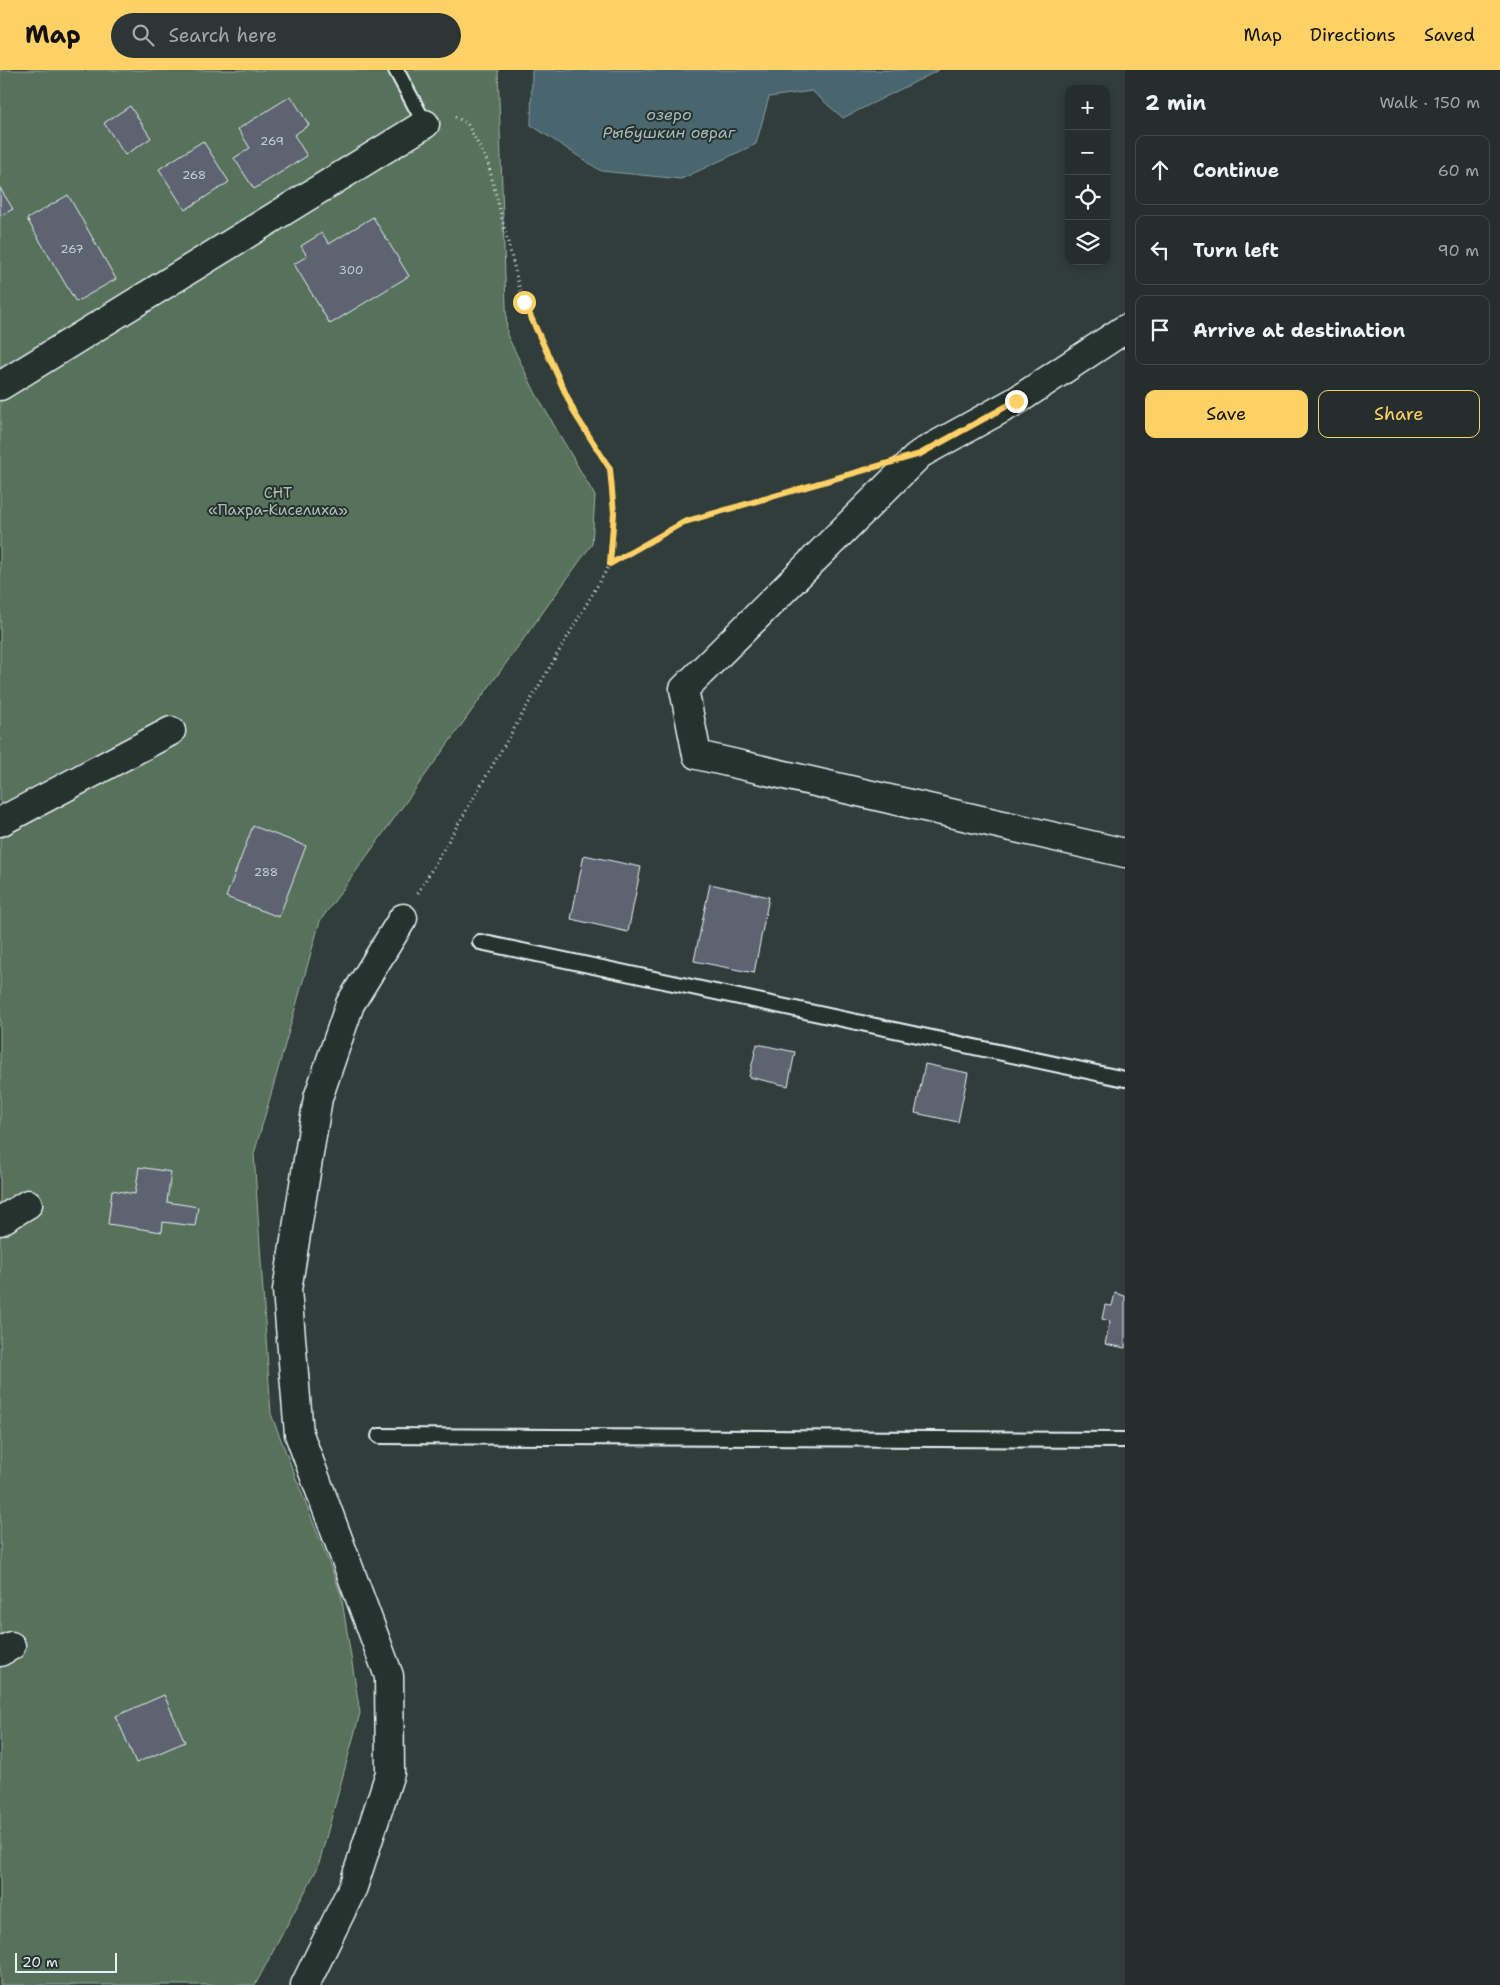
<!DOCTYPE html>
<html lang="en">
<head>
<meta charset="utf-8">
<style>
	:root { --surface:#252e2c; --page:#2d3634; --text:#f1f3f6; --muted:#a3a8a9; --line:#424a48; --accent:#ffd166 }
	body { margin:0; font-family:"Shantell Sans",sans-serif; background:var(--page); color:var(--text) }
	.controls { position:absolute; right:15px; top:15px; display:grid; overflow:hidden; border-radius:10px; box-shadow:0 2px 8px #0003 }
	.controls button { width:45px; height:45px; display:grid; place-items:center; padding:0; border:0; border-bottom:1px solid var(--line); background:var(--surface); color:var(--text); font:25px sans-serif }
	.scale { position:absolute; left:15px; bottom:12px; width:102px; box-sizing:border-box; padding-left:5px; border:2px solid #e8f1f8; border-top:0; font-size:14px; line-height:18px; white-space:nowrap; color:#e8f1f8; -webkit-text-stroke:4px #26332d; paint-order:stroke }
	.stop { position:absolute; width:15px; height:15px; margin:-11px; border:4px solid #ffd166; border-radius:50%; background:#fff }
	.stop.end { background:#ffd166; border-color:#fff; box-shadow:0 1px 5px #0008 }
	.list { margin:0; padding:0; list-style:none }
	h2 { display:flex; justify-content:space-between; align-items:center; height:65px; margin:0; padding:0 20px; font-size:21px }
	h2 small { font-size:16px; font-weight:400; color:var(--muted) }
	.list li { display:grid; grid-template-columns:32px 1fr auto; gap:15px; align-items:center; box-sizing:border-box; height:70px; margin:0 10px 10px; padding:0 10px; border:1px solid var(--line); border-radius:10px }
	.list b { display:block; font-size:19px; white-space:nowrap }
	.list em { font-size:16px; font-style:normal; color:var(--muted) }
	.actions { display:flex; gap:10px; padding:15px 20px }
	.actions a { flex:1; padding:11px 0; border:1px solid var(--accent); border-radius:10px; text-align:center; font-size:18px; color:var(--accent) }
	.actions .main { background:var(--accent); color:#111 }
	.icon { flex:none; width:28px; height:28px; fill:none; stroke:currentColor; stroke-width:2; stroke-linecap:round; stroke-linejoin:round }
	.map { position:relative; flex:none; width:1125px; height:1915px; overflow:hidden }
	header { display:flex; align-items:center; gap:30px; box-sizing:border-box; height:70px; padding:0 25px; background:var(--accent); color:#111 }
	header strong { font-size:24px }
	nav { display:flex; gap:28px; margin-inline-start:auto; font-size:18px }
	.search { width:350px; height:45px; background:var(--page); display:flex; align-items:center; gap:12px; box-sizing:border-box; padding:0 18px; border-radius:28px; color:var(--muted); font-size:19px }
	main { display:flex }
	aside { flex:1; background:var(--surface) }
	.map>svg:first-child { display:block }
	.green { fill:#56725a; stroke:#9fb2a9 }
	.water { fill:#48666e; stroke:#889ea5 }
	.building { fill:#5d6371; stroke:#e8f1f8 }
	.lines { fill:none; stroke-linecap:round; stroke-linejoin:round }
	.lane-casing { stroke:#e8f1f8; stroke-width:18 }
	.street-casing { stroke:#e8f1f8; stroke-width:31 }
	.path { stroke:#e8f1f8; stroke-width:3; stroke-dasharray:1 4; stroke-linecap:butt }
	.lane { stroke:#26332d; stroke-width:14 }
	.street { stroke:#26332d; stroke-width:28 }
	.route { stroke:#ffd166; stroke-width:6 }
	.labels { text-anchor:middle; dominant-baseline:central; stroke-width:4; stroke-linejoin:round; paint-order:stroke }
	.number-label { font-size:12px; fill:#c5ced6 }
	.park-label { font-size:15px; fill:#aebeb9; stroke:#26332d }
	.water-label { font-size:16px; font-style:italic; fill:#a8b9c1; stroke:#26332d }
</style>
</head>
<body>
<header>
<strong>Map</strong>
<div class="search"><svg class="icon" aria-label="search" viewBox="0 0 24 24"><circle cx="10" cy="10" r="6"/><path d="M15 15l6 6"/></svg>Search here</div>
<nav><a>Map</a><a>Directions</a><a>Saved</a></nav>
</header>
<main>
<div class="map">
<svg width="1125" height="1915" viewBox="0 0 1125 1915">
	<rect width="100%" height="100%" fill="#313d3b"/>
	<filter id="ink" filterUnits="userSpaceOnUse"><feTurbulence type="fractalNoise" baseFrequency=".02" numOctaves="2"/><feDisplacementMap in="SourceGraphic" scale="10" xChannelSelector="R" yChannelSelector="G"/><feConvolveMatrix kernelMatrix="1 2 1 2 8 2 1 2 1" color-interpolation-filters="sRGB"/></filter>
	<g filter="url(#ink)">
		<path class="green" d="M0 0H498L507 265 536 324 595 426 592 474 320 851 254 1084 271 1344 341 1524 360 1643 318 1797 255 1915H0Z"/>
		<path class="water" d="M532 0H939L843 48 812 21 769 27 756 74 681 109 601 101 531 55Z"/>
		<path class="building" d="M291 26 309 55 294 65 307 86 254 119 234 88 250 78 238 59Z
			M130 36 151 68 125 85 104 53Z
			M203 71 229 112 185 140 159 99Z
			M0 118 13 139 0 146Z
			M68 125 116 209 76 232 27 149Z
			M373 147 409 206 330 254 294 194 307 186 301 176 322 163 329 174Z
			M253 756 306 776 279 847 226 827Z
			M584 785 641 797 628 862 571 849Z
			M710 814 769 827 754 903 694 891Z
			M757 974 795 982 788 1016 749 1007Z
			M925 994 968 1003 958 1052 915 1043Z
			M139 1097 171 1102 167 1132 198 1137 195 1156 163 1152 162 1162 108 1154 112 1120 135 1124Z
			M1115 1223 1125 1226V1278L1105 1274 1110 1251 1102 1249 1105 1235 1112 1236Z
			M164 1625 185 1672 136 1693 116 1646Z"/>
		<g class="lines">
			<g class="lane-casing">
				<path id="lane" d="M396 0 425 54
					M480 872 1125 1009
					M379 1366 1125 1370"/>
			</g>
			<g class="street-casing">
				<path id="street" d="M1125 259 1016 331 920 384 684 619 697 685 1125 783
					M0 316 425 54
					M0 752 171 661
					M0 1151 28 1134
					M0 1582 11 1576
					M305 1915 353 1817 390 1703 389 1606 299 1364 287 1220 318 1028 350 934 403 848"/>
			</g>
			<path class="path" d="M455 47 467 53 488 93 523 232 575 344 610 399 614 443 610 494
				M418 823 610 494 684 452 855 402"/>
			<use href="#lane" class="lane"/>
			<use href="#street" class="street"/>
		</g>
	</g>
	<g class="lines" filter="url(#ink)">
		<path class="route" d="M524 232 575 344 610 399 614 443 610 494 684 452 920 384 1016 331"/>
	</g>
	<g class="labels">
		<g class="number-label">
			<text x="272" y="71">269</text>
			<text x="194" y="105">268</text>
			<text x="72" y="179">267</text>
			<text x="351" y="200">300</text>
			<text x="266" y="802">288</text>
		</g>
		<g class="park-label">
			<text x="278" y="423">СНТ<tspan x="278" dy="17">«Пахра-Киселиха»</tspan></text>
		</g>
		<g class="water-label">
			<text x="669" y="44">озеро<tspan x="669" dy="18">Рыбушкин овраг</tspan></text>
		</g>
	</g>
</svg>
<div class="controls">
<button>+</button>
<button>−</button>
<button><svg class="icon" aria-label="locate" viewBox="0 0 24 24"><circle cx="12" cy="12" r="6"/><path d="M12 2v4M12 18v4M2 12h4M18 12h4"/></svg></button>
<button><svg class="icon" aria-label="layers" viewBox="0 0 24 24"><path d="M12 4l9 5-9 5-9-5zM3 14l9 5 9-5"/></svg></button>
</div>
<div class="scale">20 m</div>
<div class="stop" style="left:524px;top:232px"></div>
<div class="stop end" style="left:1016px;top:331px"></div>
</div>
<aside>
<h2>2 min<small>Walk · 150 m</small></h2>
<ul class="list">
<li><svg class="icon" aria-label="ahead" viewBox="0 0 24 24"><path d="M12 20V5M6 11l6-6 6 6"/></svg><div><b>Continue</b></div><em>60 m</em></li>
<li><svg class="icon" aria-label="left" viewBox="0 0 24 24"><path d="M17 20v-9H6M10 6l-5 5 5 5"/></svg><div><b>Turn left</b></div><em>90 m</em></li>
<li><svg class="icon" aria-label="arrive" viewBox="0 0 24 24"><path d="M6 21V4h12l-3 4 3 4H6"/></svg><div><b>Arrive at destination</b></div></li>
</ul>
<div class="actions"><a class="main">Save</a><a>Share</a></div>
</aside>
</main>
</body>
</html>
